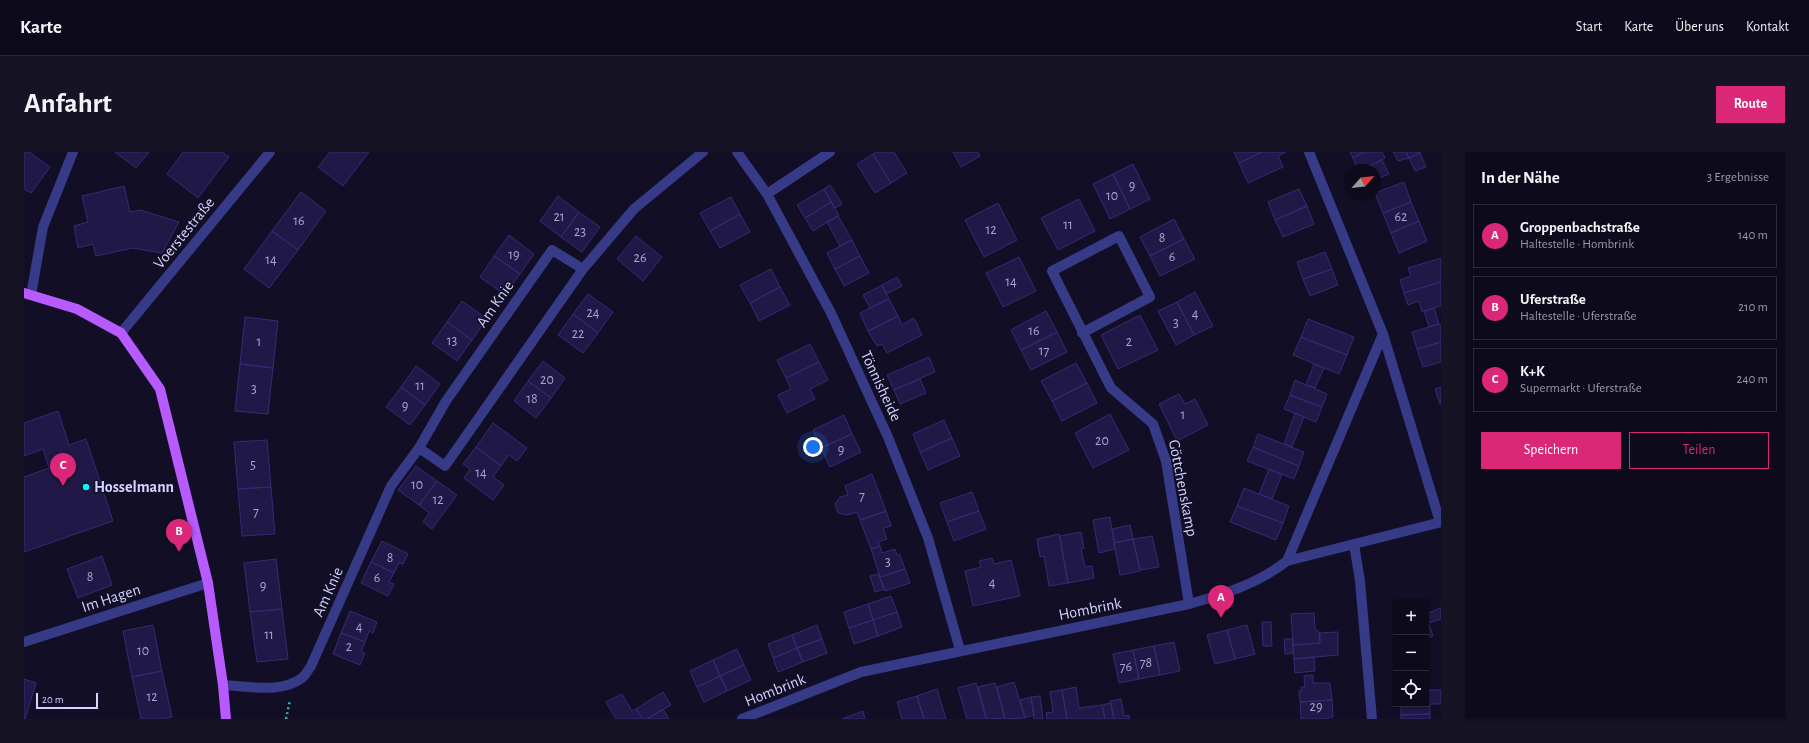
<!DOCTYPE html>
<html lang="de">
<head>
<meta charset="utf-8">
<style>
	:root { --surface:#0d0a1c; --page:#161325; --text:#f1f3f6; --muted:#9a9aa3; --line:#2d2b3b; --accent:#db2777 }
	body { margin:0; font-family:"Alegreya Sans",sans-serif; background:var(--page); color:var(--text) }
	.controls { position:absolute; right:12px; bottom:12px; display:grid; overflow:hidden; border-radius:0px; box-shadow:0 1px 3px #0004 }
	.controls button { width:36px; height:36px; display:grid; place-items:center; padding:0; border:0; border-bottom:1px solid var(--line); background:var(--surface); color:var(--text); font:20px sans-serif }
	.compass { position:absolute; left:1321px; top:12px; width:36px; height:36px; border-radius:50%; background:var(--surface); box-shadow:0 1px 3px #0004; rotate:63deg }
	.scale { position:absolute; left:12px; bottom:10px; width:62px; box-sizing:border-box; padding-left:4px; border:2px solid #d5d3ff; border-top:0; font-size:11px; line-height:14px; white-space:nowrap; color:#d5d3ff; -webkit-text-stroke:3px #110e26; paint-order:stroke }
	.you { position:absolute; left:789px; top:295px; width:14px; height:14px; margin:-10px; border:3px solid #fff; border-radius:50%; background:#1a73e8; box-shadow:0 0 0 6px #1a73e833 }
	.badge { display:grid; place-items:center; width:26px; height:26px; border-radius:50%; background:var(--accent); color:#fff; font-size:13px; font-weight:700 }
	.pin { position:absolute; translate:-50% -33px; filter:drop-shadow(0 1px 2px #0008) }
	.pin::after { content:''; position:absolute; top:21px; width:14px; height:12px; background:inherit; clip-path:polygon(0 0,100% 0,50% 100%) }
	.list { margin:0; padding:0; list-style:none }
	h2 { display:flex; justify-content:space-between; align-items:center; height:52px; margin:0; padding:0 16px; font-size:17px }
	h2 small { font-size:13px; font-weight:400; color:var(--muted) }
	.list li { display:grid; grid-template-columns:26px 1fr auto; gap:12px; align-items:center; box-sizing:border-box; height:64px; margin:0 8px 8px; padding:0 8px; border:1px solid var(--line); border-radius:0px }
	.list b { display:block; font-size:15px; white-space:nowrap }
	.list p { margin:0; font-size:13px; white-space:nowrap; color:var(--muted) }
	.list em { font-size:13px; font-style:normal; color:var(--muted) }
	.actions { display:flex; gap:8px; padding:12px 16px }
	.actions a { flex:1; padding:9px 0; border:1px solid var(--accent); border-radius:0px; text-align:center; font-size:14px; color:var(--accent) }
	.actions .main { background:var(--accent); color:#fff }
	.icon { flex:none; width:22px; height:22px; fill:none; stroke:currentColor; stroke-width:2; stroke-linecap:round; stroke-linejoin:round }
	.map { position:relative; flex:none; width:1417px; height:567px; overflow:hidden; border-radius:0px }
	header { display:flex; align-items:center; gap:24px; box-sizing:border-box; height:56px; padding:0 20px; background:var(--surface); border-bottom:1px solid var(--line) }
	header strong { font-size:19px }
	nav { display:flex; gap:22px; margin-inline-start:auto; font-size:14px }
	.intro { display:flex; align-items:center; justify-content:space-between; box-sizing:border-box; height:96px; padding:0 24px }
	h1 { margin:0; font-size:28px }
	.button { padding:10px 18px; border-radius:0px; background:var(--accent); color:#fff; font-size:14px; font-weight:700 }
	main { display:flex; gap:24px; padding:0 24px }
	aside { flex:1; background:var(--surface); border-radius:0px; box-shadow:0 1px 3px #0004 }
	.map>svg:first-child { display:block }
	.building { fill:#201947; stroke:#342b74 }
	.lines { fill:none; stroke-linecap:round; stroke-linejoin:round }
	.path { stroke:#2bbba9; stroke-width:2.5; stroke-dasharray:2 3; stroke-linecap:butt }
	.minor { stroke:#373a86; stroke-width:10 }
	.major { stroke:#b75aff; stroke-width:10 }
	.poi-dot { fill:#00f5fe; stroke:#110e26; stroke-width:1.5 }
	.labels { text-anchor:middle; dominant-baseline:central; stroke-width:3; stroke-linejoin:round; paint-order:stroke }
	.number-label { font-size:14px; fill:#a8a4d1 }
	.street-label { font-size:16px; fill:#d5d3ff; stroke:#110e26 }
	.poi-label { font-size:16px; font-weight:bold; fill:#d5d3ff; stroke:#110e26; text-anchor:start }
</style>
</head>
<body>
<header>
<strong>Karte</strong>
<nav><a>Start</a><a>Karte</a><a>Über uns</a><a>Kontakt</a></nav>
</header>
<div class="intro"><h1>Anfahrt</h1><a class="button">Route</a></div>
<main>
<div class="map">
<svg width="1417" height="567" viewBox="0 0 1417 567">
	<rect width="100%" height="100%" fill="#110e26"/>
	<path class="building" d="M0 0H5L26 15 7 41 0 37Z
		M91 0H125L112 16Z
		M159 0H198L205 5 174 46 143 22Z
		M306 0H345L319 34 294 15Z
		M852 0H870L883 21 867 31 849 2Z
		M929 0H954L956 4 937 15Z
		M1210 0H1238L1215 11Z
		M1238 0H1262L1254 4 1259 15 1224 31 1215 11Z
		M1326 0H1340L1329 6Z
		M1340 0H1358L1361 6 1338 18H1334L1329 6Z
		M1369 0H1382L1385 6 1374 9Z
		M1382 0H1396V1L1385 6Z
		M1396 1 1402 15 1391 19 1385 6Z
		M849 2 867 31 851 41 833 12Z
		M1358 8 1365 22 1351 28V18H1346L1344 15Z
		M1109 12 1126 47 1106 57 1089 22Z
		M1089 22 1106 57 1086 67 1069 32Z
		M1380 30 1387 50 1359 61 1351 41Z
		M806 33 818 52 811 56 800 37Z
		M100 34 106 60 116 58 155 70 138 101 109 96 72 104 69 92 54 96 50 74 64 70 58 44Z
		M800 37 807 50 781 66 773 53Z
		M1275 37 1283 54 1251 68 1244 50Z
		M277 40 302 59 274 98 248 79Z
		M534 44 555 60 537 85 516 69Z
		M707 45 716 62 686 79 676 61Z
		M1055 47 1071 79 1034 98 1017 66Z
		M807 50 815 63 789 79 781 66Z
		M1387 50 1395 69 1367 81 1359 61Z
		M974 51 993 88 960 105 941 68Z
		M1283 54 1290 72 1259 85 1251 68Z
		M555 60 576 75 558 100 537 85Z
		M716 62 726 80 696 96 686 79Z
		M814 64 828 88 816 94 803 70Z
		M1150 67 1160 87 1126 104 1116 85Z
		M1395 69 1403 89 1375 101 1367 81Z
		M248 79 274 98 245 136 220 117Z
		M485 83 510 102 496 122 470 104Z
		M612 84 638 105 619 129 593 107Z
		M1160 87 1171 107 1136 124 1126 104Z
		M828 88 836 104 811 117 803 101Z
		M1301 100 1308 117 1279 127 1273 110Z
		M470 104 496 122 481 143 456 125Z
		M836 104 845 121 820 134 811 117Z
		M995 105 1012 139 979 155 962 121Z
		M1417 106V130L1380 141 1376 128 1387 124 1384 116Z
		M747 117 756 135 726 151 716 133Z
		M1308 117 1314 133 1286 144 1279 127Z
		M873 125 878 134 862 142 858 133Z
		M1417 130V154L1398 160 1395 149 1384 153 1380 141Z
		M858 133 865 147 846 156 839 143Z
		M756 135 766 153 735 169 726 151Z
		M1171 140 1189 174 1170 183 1153 150Z
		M564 142 589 160 574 181 549 162Z
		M865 147 874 164 844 179 836 161Z
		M438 149 463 167 448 188 423 170Z
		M1153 150 1170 183 1152 193 1134 159Z
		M1410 156 1415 172 1405 175 1400 159Z
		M1022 159 1033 180 997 198 987 178Z
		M549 162 574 181 559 201 534 183Z
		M1116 163 1134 198 1094 217 1077 183Z
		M874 164 878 173 890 166 898 183 863 201 858 192 853 194 844 179Z
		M221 165 254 169 249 216 216 212Z
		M1284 167 1330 185 1323 203 1277 185Z
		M423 170 448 188 433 209 408 191Z
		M1415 172 1417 174V190L1393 197 1388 180Z
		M1033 180 1043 200 1007 218 997 198Z
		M1277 185 1323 203 1315 222 1269 203Z
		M1417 190V210L1399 215 1393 197Z
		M786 192 795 210 762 226 753 208Z
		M905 205 911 220 870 238 863 223Z
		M519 209 541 226 527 246 504 229Z
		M795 210 804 228 786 237 791 247 763 261 754 243 767 237 762 226Z
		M1052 211 1063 231 1028 249 1017 229Z
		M216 212 249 216 244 262 211 259Z
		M1290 212 1300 216 1291 236 1282 233Z
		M392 214 416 232 401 253 377 235Z
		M896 227 902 241 876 252 870 238Z
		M1271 228 1303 242 1298 255 1266 243Z
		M504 229 527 246 512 266 490 249Z
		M1063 231 1073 251 1038 269 1028 249Z
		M377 235 401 253 386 273 362 255Z
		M1417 235V252H1416L1411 237Z
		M1155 242 1161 252 1171 247 1184 273 1153 289 1135 252Z
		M1266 243 1298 255 1292 270 1260 257Z
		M34 259 45 293 62 287 89 369 0 400V325L25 316 19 297 0 304V271Z
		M1271 261 1280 265 1268 295 1260 292Z
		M1086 262 1105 298 1069 316 1051 281Z
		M820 263 828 282 797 296 789 278Z
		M920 268 928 286 896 300 889 282Z
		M469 271 503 296 493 309 485 303 477 314 452 295Z
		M828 282 837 300 806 315 797 296Z
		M1234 282 1280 300 1275 314 1229 295Z
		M928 286 936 304 904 318 896 300Z
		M243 288 247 335 214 337 210 290Z
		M452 295 477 314 469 325 480 333 469 348 440 326 446 317 439 312Z
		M1229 295 1275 314 1270 327 1223 309Z
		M392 314 413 329 395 353 374 338Z
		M1245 317 1258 322 1248 347 1235 342Z
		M848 322 862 359 836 368 833 360 823 363 814 361 811 352 816 345 824 343 821 334Z
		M413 329 433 343 408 377 399 370 405 361 395 353Z
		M247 335 251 382 218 384 214 337Z
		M1220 336 1265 354 1259 371 1213 354Z
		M948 340 955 359 923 370 916 351Z
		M1213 354 1259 371 1252 388 1206 370Z
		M862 359 867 374 859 376 863 387 854 390 856 394 847 397 836 368Z
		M955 359 962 377 930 389 923 370Z
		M1086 365 1091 397 1075 401 1069 368Z
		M1106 373 1109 387 1091 391 1088 377Z
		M1057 380 1060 396 1057 397 1061 415 1068 414 1070 426 1044 431 1036 384Z
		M1035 382 1044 431 1025 434 1020 404 1016 405 1013 387Z
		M1128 384 1135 415 1116 418 1109 387Z
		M1109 387 1116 419 1096 423 1090 391Z
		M358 389 384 402 379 412 375 411 370 421 347 410Z
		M856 394 858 401 871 397 873 403H876L881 417 856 425 847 397Z
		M78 404 88 433 54 446 43 417Z
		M968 406 970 412 987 408 996 444 949 454 941 419 957 415 955 409Z
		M252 407 258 457 226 460 220 411Z
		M347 410 370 421 365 430 370 432 364 444 337 431Z
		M881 417 886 431 861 439 856 425Z
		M854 422 860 437 851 440 846 424Z
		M867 444 873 460 849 468 844 452Z
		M844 452 849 468 825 476 820 460Z
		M1417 456V467L1405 471 1402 462Z
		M258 457 264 507 233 510 226 460Z
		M326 459 353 470 349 481 345 479 341 490 317 481Z
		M873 460 878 475 854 484 849 468Z
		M1290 461 1291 477 1296 481V491L1269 493 1267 462Z
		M849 468 854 484 830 492 825 476Z
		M1238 470H1247L1248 494H1239Z
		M1402 470H1404L1409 484 1402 486Z
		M129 473 138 519 108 525 99 479Z
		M793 473 798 487 773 496 768 483Z
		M1223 473 1231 502 1211 507 1203 478Z
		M1203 478 1211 507 1191 512 1183 483Z
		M1314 480V503L1270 507 1269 493 1296 491 1295 481Z
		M317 481 341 490 337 500 341 501 336 513 309 502Z
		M768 483 773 496 749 506 744 492Z
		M798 487 803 501 779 510 773 496Z
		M1260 487H1269V501L1261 502Z
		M1150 490 1156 519 1136 523 1130 494Z
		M1130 494 1136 523 1115 527 1109 498Z
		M773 496 779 510 754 520 749 506Z
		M713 497 720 513 696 524 689 508Z
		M1109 498 1115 527 1095 531 1089 502Z
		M1290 505 1291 519 1271 521 1270 507Z
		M689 508 696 524 673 535 666 519Z
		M720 513 727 528 703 539 696 524Z
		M138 519 148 565 137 567H117L108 525Z
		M1289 523V531H1306L1308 548 1276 550 1275 539H1278L1277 535H1281L1280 524Z
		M696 524 703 539 680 550 673 535Z
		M0 527 12 531 1 567H0Z
		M990 530 1001 566 981 567 973 535Z
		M952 531 962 567H943L934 536Z
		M971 531 981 566 963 567 954 535Z
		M1052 535 1055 556 1078 553 1081 567H1043L1038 538Z
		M913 537 922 567H900L893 544Z
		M1038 538 1043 567H1023L1022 561 1029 560 1026 540Z
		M1402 538H1417V552H1406V562L1377 563V552H1402Z
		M639 540 647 553 623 567H619L612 557Z
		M598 542 608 559 612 557 619 567H592L582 550Z
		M893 544 900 567H878L873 550Z
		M1016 544 1019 567H1010L1007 545Z
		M1007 545 1010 563 1001 566 996 548Z
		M1097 547 1100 564 1105 563 1106 567H1090L1086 549Z
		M1308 548 1309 565 1301 567H1277L1276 550Z
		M1087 551 1090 567H1081L1078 553Z
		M639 557 645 567H623Z
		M839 559 841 567H818Z
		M1406 562V567H1377V563Z"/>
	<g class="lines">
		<path class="path" d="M262 567 266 548"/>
		<path class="minor" d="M713 0 743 42 807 161 864 285 904 386 936 498
			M1285 0 1359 182 1416 370
			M743 42 806 0
			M7 143 19 75 49 0
			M97 181 246 0
			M1058 181 1126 145 1095 84 1028 119 1087 236 1129 272 1142 309 1165 452
			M395 296 421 314 559 117
			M1330 392 1336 429 1348 567
			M1263 409 1359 182
			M0 490 184 431
			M199 533C223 534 257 542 278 526 282 523 284 518 287 514L367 334 395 296 422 249 528 98 559 117 610 57 679 0
			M718 567 837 520 1165 452C1201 442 1233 432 1263 409L1417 370"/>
		<path class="major" d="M0 141 53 157 97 181 136 237 184 431 199 533 202 567"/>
	</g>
	<circle class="poi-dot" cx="62" cy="335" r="4"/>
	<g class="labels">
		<g class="number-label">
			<text x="1108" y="34">9</text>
			<text x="1088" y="44">10</text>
			<text x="535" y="65">21</text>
			<text x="1377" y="65">62</text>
			<text x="275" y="69">16</text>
			<text x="1044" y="73">11</text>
			<text x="967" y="78">12</text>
			<text x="556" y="80">23</text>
			<text x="1138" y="86">8</text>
			<text x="490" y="103">19</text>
			<text x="1148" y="105">6</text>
			<text x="616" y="106">26</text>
			<text x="247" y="108">14</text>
			<text x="987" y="130">14</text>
			<text x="569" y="161">24</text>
			<text x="1171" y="162">4</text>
			<text x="1152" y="171">3</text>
			<text x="1010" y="179">16</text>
			<text x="554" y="182">22</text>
			<text x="428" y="189">13</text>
			<text x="235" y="190">1</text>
			<text x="1105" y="190">2</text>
			<text x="1020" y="199">17</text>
			<text x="523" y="228">20</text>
			<text x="396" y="234">11</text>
			<text x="230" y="237">3</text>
			<text x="508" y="247">18</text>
			<text x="381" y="254">9</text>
			<text x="1159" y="263">1</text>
			<text x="1078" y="289">20</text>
			<text x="817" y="298">9</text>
			<text x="229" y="313">5</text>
			<text x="457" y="321">14</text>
			<text x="393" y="333">10</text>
			<text x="838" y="344">7</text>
			<text x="414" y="348">12</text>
			<text x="232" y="360">7</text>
			<text x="366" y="406">8</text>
			<text x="864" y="410">3</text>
			<text x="66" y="425">8</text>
			<text x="353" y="426">6</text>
			<text x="968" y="431">4</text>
			<text x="239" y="434">9</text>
			<text x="335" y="475">4</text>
			<text x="245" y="483">11</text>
			<text x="325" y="495">2</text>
			<text x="119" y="499">10</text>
			<text x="1122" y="511">78</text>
			<text x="1102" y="515">76</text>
			<text x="128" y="545">12</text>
			<text x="1292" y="555">29</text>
		</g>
		<g class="street-label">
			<text transform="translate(160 81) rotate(-51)">Voerstestraße</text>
			<text transform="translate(471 152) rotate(-55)">Am Knie</text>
			<text transform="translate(857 234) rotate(65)">Tönnisheide</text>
			<text transform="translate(1159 336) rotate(79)">Göttchenskamp</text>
			<text transform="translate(304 440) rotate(-66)">Am Knie</text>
			<text transform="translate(87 446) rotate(-18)">Im Hagen</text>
			<text transform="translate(1066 457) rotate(-11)">Hombrink</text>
			<text transform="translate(751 538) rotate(-22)">Hombrink</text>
		</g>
		<g class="poi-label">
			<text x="70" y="335">Hosselmann</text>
		</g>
	</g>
</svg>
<div class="controls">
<button>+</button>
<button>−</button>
<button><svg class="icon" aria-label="locate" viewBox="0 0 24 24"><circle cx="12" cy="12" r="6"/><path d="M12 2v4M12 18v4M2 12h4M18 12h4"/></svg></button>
</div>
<svg class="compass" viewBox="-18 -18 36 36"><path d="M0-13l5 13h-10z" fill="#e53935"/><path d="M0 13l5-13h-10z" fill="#9a9aa3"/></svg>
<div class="scale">20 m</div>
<div class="you"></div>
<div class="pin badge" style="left:1197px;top:466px">A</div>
<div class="pin badge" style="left:155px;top:400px">B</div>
<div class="pin badge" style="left:39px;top:334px">C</div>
</div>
<aside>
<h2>In der Nähe<small>3 Ergebnisse</small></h2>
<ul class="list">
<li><span class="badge">A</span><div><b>Groppenbachstraße</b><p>Haltestelle · Hombrink</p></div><em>140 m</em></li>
<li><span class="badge">B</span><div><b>Uferstraße</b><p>Haltestelle · Uferstraße</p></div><em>210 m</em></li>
<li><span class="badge">C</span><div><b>K+K</b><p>Supermarkt · Uferstraße</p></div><em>240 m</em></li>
</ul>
<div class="actions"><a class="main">Speichern</a><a>Teilen</a></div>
</aside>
</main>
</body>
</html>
